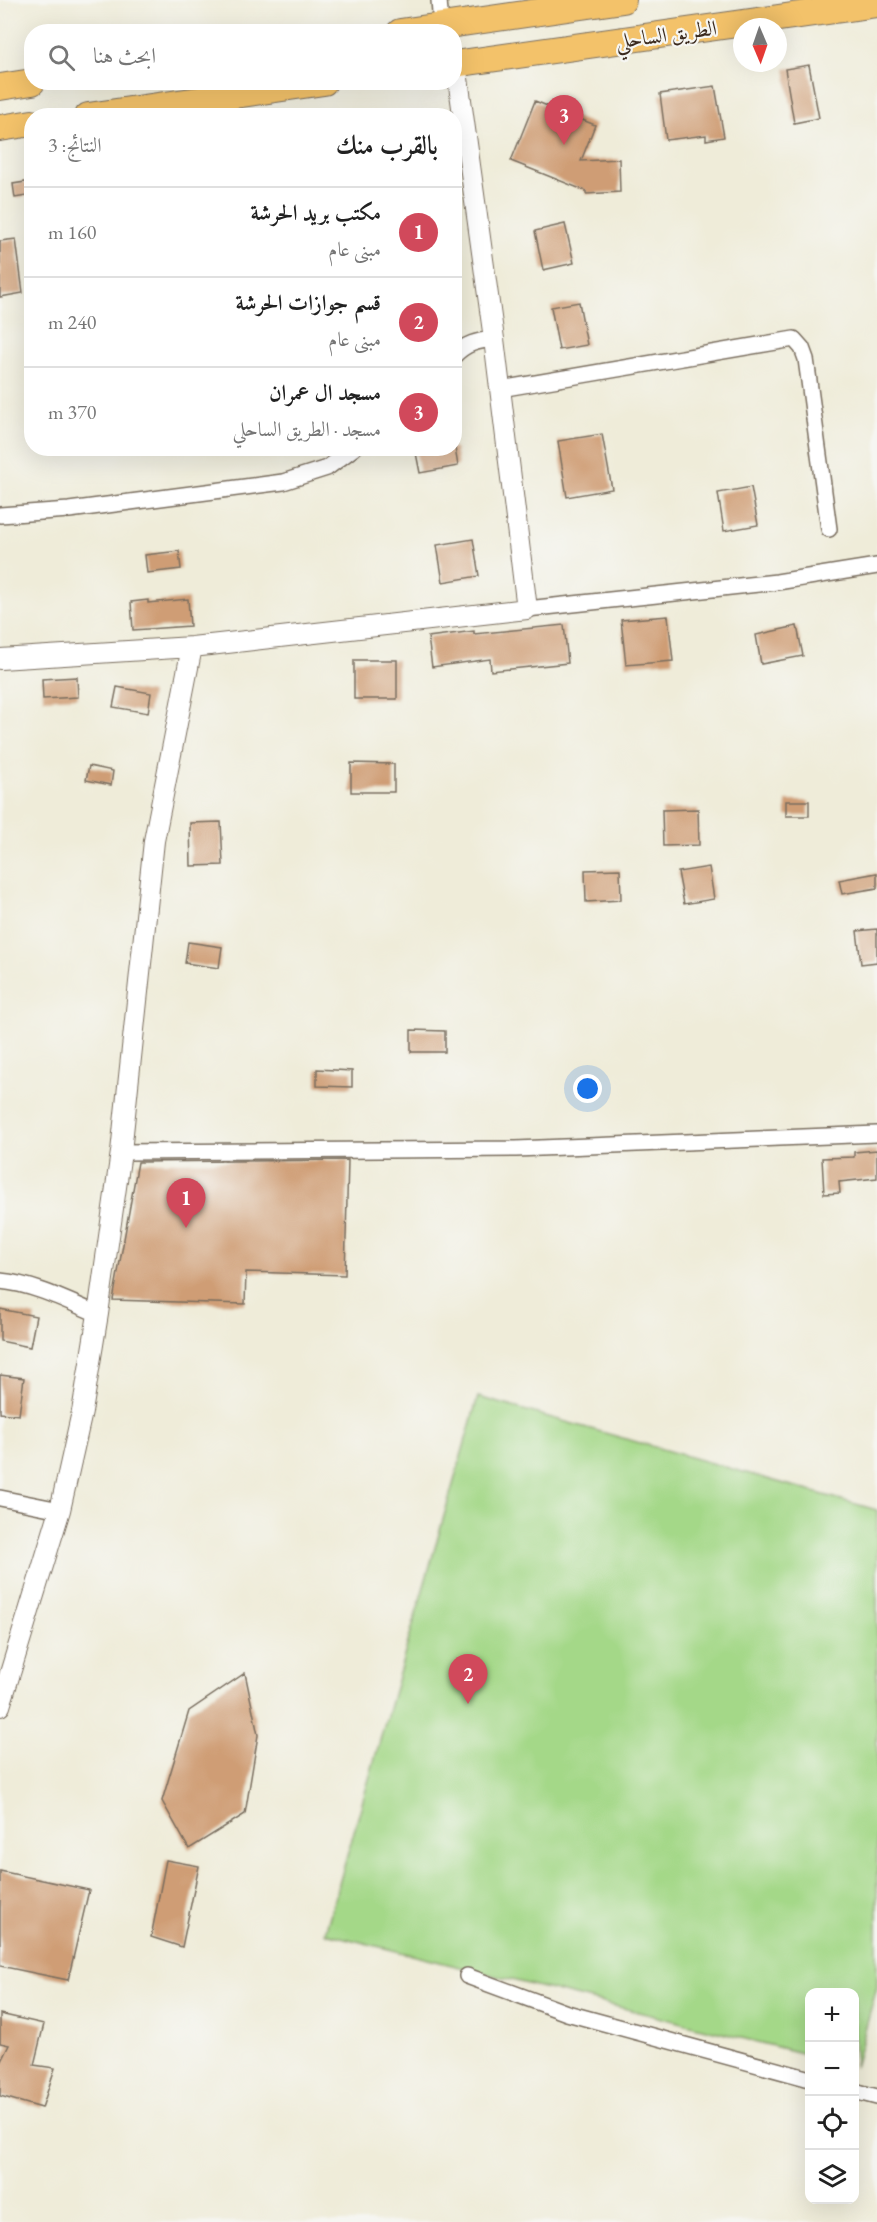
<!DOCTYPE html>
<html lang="ar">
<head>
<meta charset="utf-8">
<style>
	:root { --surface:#fff; --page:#f6f6f6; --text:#222; --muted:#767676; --line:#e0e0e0; --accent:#d1495b }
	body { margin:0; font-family:"EB Garamond",Amiri,serif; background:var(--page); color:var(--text); direction:rtl }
	.controls { position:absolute; right:18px; bottom:18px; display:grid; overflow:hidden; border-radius:12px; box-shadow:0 6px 24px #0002 }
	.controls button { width:54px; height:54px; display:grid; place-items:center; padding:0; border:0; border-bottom:2px solid var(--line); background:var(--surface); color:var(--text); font:30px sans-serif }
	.compass { position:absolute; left:733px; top:18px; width:54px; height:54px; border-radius:50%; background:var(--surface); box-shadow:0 6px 24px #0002; rotate:178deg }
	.you { position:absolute; left:588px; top:1089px; width:21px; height:21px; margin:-15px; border:4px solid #fff; border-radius:50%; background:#1a73e8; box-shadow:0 0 0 9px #1a73e833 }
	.badge { display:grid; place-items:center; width:39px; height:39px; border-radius:50%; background:var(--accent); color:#fff; font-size:20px; font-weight:700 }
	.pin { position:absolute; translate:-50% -50px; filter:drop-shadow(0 2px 3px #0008) }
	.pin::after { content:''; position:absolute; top:32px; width:21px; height:18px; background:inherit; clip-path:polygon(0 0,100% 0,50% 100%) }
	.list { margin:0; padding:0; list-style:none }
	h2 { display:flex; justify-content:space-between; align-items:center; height:78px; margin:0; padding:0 24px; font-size:26px }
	h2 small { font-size:20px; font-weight:400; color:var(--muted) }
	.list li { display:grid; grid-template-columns:39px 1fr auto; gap:18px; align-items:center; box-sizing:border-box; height:90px; padding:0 24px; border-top:2px solid var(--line) }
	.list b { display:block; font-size:22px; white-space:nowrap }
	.list p { margin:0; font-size:20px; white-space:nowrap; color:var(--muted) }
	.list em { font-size:20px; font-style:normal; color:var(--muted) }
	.icon { flex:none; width:33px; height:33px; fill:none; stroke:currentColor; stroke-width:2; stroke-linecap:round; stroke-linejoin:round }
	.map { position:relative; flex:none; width:877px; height:2222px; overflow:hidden; direction:ltr }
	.search { position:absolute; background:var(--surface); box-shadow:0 6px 24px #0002; left:24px; top:24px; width:438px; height:66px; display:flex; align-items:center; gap:15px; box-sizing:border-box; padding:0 21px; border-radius:24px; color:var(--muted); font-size:22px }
	.panel { position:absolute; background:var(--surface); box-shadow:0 6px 24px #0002; left:24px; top:108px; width:438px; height:348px; border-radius:24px; direction:rtl }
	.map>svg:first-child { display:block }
	.green { fill:#a4d888; stroke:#708153; stroke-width:1.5 }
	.building { fill:#cf9d74 }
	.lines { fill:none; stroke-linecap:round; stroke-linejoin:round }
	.minor-casing { stroke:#7a6e5f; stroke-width:18 }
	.tertiary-casing { stroke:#7a6e5f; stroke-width:22 }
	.trunk-casing { stroke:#7a6e5f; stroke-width:28 }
	.minor { stroke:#fff; stroke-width:15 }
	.tertiary { stroke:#fff; stroke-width:20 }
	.trunk { stroke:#f3c26a; stroke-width:26 }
	.labels { text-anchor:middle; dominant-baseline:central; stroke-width:4.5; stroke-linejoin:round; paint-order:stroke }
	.street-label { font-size:21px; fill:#3b2a1e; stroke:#f6f6f2 }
</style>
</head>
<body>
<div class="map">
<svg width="877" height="2222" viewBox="0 0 877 2222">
	<rect width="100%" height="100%" fill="#f6f6f2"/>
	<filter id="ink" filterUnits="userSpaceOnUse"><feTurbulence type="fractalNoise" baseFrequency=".0167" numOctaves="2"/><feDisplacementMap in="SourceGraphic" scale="12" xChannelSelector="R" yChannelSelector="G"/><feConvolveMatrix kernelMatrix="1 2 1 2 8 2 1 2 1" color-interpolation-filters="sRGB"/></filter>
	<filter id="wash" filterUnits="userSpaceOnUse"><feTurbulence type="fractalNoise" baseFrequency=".008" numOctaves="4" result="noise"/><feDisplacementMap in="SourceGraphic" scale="24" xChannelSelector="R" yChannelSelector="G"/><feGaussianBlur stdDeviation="1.35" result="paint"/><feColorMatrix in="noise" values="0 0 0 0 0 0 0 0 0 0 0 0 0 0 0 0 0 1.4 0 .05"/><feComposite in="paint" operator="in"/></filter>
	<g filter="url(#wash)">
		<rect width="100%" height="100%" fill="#efecd9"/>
		<path class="green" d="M478 1397 877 1510V1987L855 2067 854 1992H810L809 2055 325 1933Z"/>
		<g id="blocks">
			<path class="building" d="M809 65 819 118 794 123 785 69Z
				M715 86 724 137 706 140V135L666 140 660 94Z
				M535 101 595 125 581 161 619 159 620 192 586 194V191L511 161Z
				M32 181V195L15 198 13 184Z
				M565 224 574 263 543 270 535 231Z
				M16 239 23 293 0 297V241Z
				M579 302 587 345 559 350 551 307Z
				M602 434 612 489 567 497 558 441Z
				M415 448H455L458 466 420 473Z
				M751 487 758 525 724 531 718 493Z
				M473 539 479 576 443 582 437 545Z
				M179 551 181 569 147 573 145 555Z
				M188 599 190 626 133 630 131 602 148 600V603Z
				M668 616 673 661 626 665 621 620Z
				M564 625 568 663 491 671 490 659 432 667 428 637 474 631V634Z
				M797 626 803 656 761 664 756 635Z
				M354 660H397V699H354Z
				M77 677 78 697 43 699 42 679Z
				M117 687 151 693 148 713 113 707Z
				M351 763 394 764V792H351Z
				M89 766 113 771 111 785 86 780Z
				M786 801H809V816H786Z
				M698 809 699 845 663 846 662 810Z
				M221 822 223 865 191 866 190 823Z
				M709 867 714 899 684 904 678 872Z
				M620 869 621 900 586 902 585 870Z
				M877 873V888L842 894 839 880Z
				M877 929V962L861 964 857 931Z
				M188 942 222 947 219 968 185 963Z
				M411 1030 445 1031V1052H411Z
				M317 1069 352 1071V1087L317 1086Z
				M877 1150V1178L839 1182 840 1193 824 1194 822 1158 854 1157V1152Z
				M348 1160 345 1275 246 1272 245 1304 113 1300 138 1162Z
				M0 1309 36 1316 30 1347 0 1341Z
				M0 1375 24 1378 19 1415 0 1413Z
				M245 1673 258 1735 245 1814 189 1849 162 1801 189 1711Z
				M166 1860 199 1866 182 1947 151 1937Z
				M0 1871 89 1890 68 1980 0 1966Z
				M0 2014 44 2024 34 2065 55 2068 42 2108 0 2096V2063L9 2045 0 2043Z"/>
		</g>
	</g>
	<g filter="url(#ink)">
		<use href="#blocks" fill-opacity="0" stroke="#7a6e5f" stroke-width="1.5"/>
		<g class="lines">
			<g class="minor-casing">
				<path id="minor" d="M439 0 441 26
					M454 356C466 343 477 341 494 339
					M500 389 794 339 802 348 806 359 829 529
					M0 515 69 510 283 482 327 468 354 448
					M527 609 777 582 877 566
					M121 1152 516 1149 877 1134
					M0 1281C34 1284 67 1301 98 1314
					M0 1498 60 1510
					M467 1976 567 2013 810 2079
					M854 2091 877 2097"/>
			</g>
			<g class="tertiary-casing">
				<path id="tertiary" d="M0 659 192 647 527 609 494 339 456 64
					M0 1706 60 1510 82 1412 98 1314 121 1152 154 841 192 647"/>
			</g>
			<g class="trunk-casing">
				<path id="trunk" d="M400 32 623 0
					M454 64 877 4
					M0 87 32 82
					M88 116 324 82
					M0 128 32 123"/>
			</g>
			<use href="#minor" class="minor"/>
			<use href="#tertiary" class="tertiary"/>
			<use href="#trunk" class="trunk"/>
		</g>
	</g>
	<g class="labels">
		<g class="street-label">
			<text transform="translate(666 34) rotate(-8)">الطريق الساحلي</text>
		</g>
	</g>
</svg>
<div class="controls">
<button>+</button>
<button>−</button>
<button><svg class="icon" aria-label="locate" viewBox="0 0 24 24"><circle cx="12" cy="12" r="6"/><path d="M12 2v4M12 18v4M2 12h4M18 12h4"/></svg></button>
<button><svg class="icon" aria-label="layers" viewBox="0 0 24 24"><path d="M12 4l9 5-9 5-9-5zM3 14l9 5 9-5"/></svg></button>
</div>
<svg class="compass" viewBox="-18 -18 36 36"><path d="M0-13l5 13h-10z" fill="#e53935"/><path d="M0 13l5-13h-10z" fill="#767676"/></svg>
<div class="you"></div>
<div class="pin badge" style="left:186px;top:1228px">1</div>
<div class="pin badge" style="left:468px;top:1704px">2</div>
<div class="pin badge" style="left:564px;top:145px">3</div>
<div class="search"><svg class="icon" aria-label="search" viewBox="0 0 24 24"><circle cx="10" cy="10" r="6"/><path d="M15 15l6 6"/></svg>ابحث هنا</div>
<section class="panel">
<h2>بالقرب منك<small>النتائج: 3</small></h2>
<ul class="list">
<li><span class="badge">1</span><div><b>مكتب بريد الحرشة</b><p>مبنى عام</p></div><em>160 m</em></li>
<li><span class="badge">2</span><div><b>قسم جوازات الحرشة</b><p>مبنى عام</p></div><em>240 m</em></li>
<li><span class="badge">3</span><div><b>مسجد ال عمران</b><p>مسجد · الطريق الساحلي</p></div><em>370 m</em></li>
</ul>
</section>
</div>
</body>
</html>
